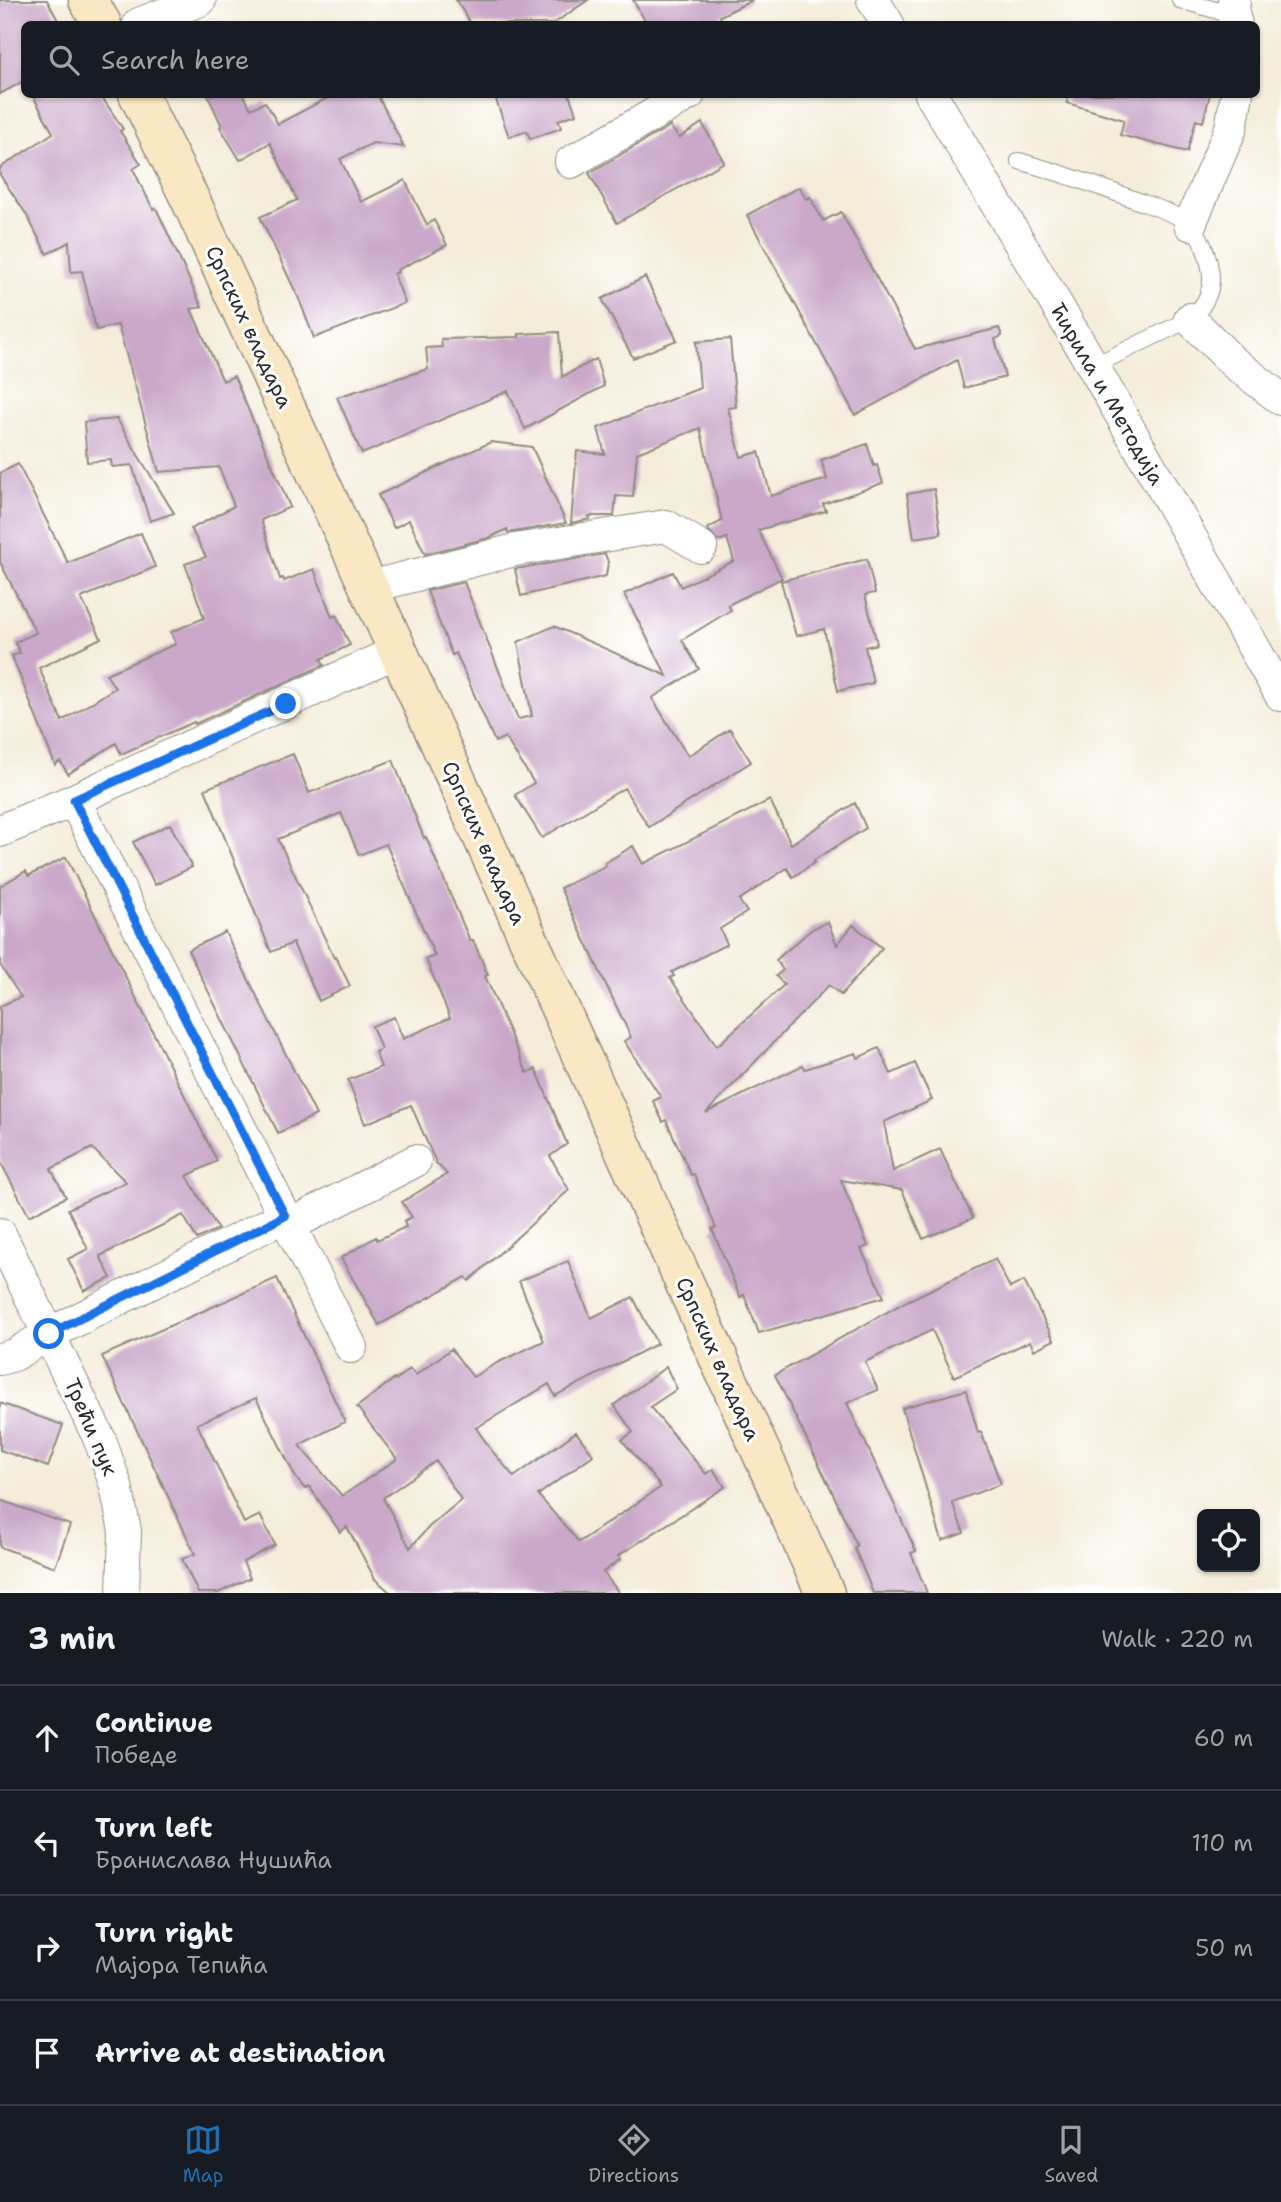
<!DOCTYPE html>
<html lang="en">
<head>
<meta charset="utf-8">
<style>
	:root { --surface:#171b24; --page:#242831; --text:#f1f3f6; --muted:#9ea1a6; --line:#363941; --accent:#1f6fb2 }
	body { margin:0; font-family:"Shantell Sans",sans-serif; background:var(--page); color:var(--text) }
	.controls { position:absolute; right:21px; bottom:21px; display:grid; overflow:hidden; border-radius:10px; box-shadow:0 2px 5px #0004 }
	.controls button { width:63px; height:63px; display:grid; place-items:center; padding:0; border:0; border-bottom:2px solid var(--line); background:var(--surface); color:var(--text); font:35px sans-serif }
	.stop { position:absolute; width:21px; height:21px; margin:-16px; border:5px solid #1a73e8; border-radius:50%; background:#fff }
	.stop.end { background:#1a73e8; border-color:#fff; box-shadow:0 2px 7px #0008 }
	.list { margin:0; padding:0; list-style:none }
	h2 { display:flex; justify-content:space-between; align-items:center; height:91px; margin:0; padding:0 28px; font-size:30px }
	h2 small { font-size:23px; font-weight:400; color:var(--muted) }
	.list li { display:grid; grid-template-columns:46px 1fr auto; gap:21px; align-items:center; box-sizing:border-box; height:105px; padding:0 28px; border-top:2px solid var(--line) }
	.list b { display:block; font-size:26px; white-space:nowrap }
	.list p { margin:0; font-size:23px; white-space:nowrap; color:var(--muted) }
	.list em { font-size:23px; font-style:normal; color:var(--muted) }
	.icon { flex:none; width:38px; height:38px; fill:none; stroke:currentColor; stroke-width:2; stroke-linecap:round; stroke-linejoin:round }
	.map { position:relative; flex:none; width:1281px; height:1593px; overflow:hidden }
	.search { position:absolute; background:var(--surface); box-shadow:0 2px 5px #0004; left:21px; right:21px; top:21px; height:77px; display:flex; align-items:center; gap:18px; box-sizing:border-box; padding:0 24px; border-radius:10px; color:var(--muted); font-size:26px }
	.sheet { height:511px; background:var(--surface) }
	nav { display:flex; justify-content:space-around; align-items:center; box-sizing:border-box; height:98px; border-top:2px solid var(--line); background:var(--surface); font-size:19px; color:var(--muted) }
	nav a { display:grid; justify-items:center; gap:4px }
	nav .on { color:var(--accent) }
	.map>svg:first-child { display:block }
	.building { fill:#caa8c9; fill-rule:evenodd }
	.lines { fill:none; stroke-linecap:round; stroke-linejoin:round }
	.service-casing { stroke:#908c82; stroke-width:18 }
	.minor-casing { stroke:#908c82; stroke-width:34 }
	.secondary-casing { stroke:#908c82; stroke-width:41 }
	.service { stroke:#fff; stroke-width:16 }
	.minor { stroke:#fff; stroke-width:32 }
	.secondary { stroke:#fae7c3; stroke-width:38 }
	.route { stroke:#1a73e8; stroke-width:9 }
	.labels { text-anchor:middle; dominant-baseline:central; stroke-width:6; stroke-linejoin:round; paint-order:stroke }
	.street-label { font-size:21px; fill:#2b2b2b; stroke:#fff }
</style>
</head>
<body>
<div class="map">
<svg width="1281" height="1593" viewBox="0 0 1281 1593">
	<rect width="100%" height="100%" fill="#fff"/>
	<filter id="ink" filterUnits="userSpaceOnUse"><feTurbulence type="fractalNoise" baseFrequency=".0143" numOctaves="2"/><feDisplacementMap in="SourceGraphic" scale="14" xChannelSelector="R" yChannelSelector="G"/><feConvolveMatrix kernelMatrix="1 2 1 2 8 2 1 2 1" color-interpolation-filters="sRGB"/></filter>
	<filter id="wash" filterUnits="userSpaceOnUse"><feTurbulence type="fractalNoise" baseFrequency=".00686" numOctaves="4" result="noise"/><feDisplacementMap in="SourceGraphic" scale="28" xChannelSelector="R" yChannelSelector="G"/><feGaussianBlur stdDeviation="1.57" result="paint"/><feColorMatrix in="noise" values="0 0 0 0 0 0 0 0 0 0 0 0 0 0 0 0 0 1.4 0 .05"/><feComposite in="paint" operator="in"/></filter>
	<g filter="url(#wash)">
		<rect width="100%" height="100%" fill="#f4edda"/>
		<g id="blocks">
			<path class="building" d="M0 0H47L60 24H24V81L0 94Z
				M456 0H588L553 24H471Z
				M633 0H753L720 16 724 24H647Z
				M32 94H100L123 129 120 131 141 164 133 169 153 209 156 208 202 307 191 309 223 381 234 376 290 507 261 520 280 579 283 578 284 581 314 569 332 617 336 615 350 645 321 659 324 665 195 724 194 722 121 754 116 743 68 774 60 761 55 765 12 656 20 653 15 642 36 633 0 562V473L18 464 68 563 141 533 155 567 81 598 101 638 39 668 62 721 115 688 106 674 176 644 171 632 204 618 185 564 206 557 191 529 234 506 219 467 159 472 118 325 96 330 82 271 71 272 69 242 47 254 26 214 0 175V168L53 133Z
				M207 94H243L251 109 265 102 278 124 335 94H377L404 147 373 143 340 159 361 202 405 180 427 225 434 220 447 245 397 270 398 272 394 274 405 303 314 338 299 299 260 217 297 200 270 143 240 160 220 127 222 126Z
				M494 94H569L576 114 558 120 561 128 530 139 527 131 509 137Z
				M1068 94H1210L1203 122 1196 120 1187 152 1120 135 1124 120 1067 103Z
				M702 123 724 162 617 223 589 173 670 126 679 138Z
				M799 187 806 199 810 197 823 221 841 212 915 349 999 328 1002 336 995 339 1005 377 964 388 957 360 855 415 747 215Z
				M645 277 677 340 633 358 602 299Z
				M559 332 562 377 596 359 604 386 525 429 508 391 362 454 337 397 428 369 426 348 442 347 441 339 519 337V334Z
				M730 339 736 407 728 408 741 457 759 452 771 496 827 479 821 460 867 444 874 466 877 465 883 483 823 504 826 511 758 530 782 578 728 605 731 610 682 640 699 669 652 698 688 756 730 729 751 762 649 827 624 788 542 838 515 795 534 783 505 737 495 742 456 653 452 655 427 591 464 582 518 719 532 716 518 642 554 626 667 676 624 594 673 572 681 587 734 561 727 538 718 541 707 529 722 521 700 428 637 453 633 497 616 496 614 516H589L590 519 571 523 577 451 605 454 598 428 700 388 696 342Z
				M117 419 138 455 174 513 150 521 132 465 112 467 111 460 87 462 84 422Z
				M491 442 532 447 566 523 508 533 507 529 489 538 425 554 409 520 394 528 378 495Z
				M934 489 941 534 914 538 907 494Z
				M605 554 608 562 606 576 521 596 515 569Z
				M867 559 875 593 865 595 877 644 865 647 873 683 838 691 824 629 796 636 781 581Z
				M293 754 309 793 393 760 424 838 426 837 470 941 473 940 488 975 485 976 527 1073 536 1069 567 1144 550 1156 569 1190 469 1281 466 1277 379 1325 341 1258 376 1237 377 1240 406 1227 404 1221 412 1217 402 1202 447 1174 436 1163 411 1105 365 1124 348 1080 381 1067 375 1052 381 1049 372 1026 394 1017 403 1039 450 1018 449 1015 426 959 435 956 386 844 359 855 341 813 278 839 334 958 336 957 350 986 319 1001 293 943 271 952 205 789Z
				M770 800 791 844 855 803 866 828 814 860 815 862 793 877 787 868 739 900 747 912 720 929 727 944 672 972 674 976 670 978 717 1046 784 985 776 976 783 970 776 960 812 929 828 922 837 945 853 925 882 948 841 995 829 985 706 1113 803 1065 805 1069 856 1053 858 1058 879 1048 891 1074 915 1063 932 1100 884 1122 893 1171 940 1149 973 1218 923 1239 902 1190 841 1180 868 1246 861 1249 884 1297 759 1333 744 1295 740 1297 721 1250 712 1229 716 1228 694 1174 691 1175 666 1120 663 1122 653 1101 661 1097 624 1041 631 1037 560 888 606 866 605 863 633 846 643 864Z
				M170 824 192 867 155 885 133 842Z
				M66 857 217 1161 187 1176 218 1229 197 1239 183 1215 100 1256 111 1278 84 1291 68 1259 88 1249 68 1209 126 1182 92 1148 51 1169 66 1197 29 1216 0 1161V1006L21 997 0 965V886L26 871 28 876Z
				M225 932 316 1115 278 1133 188 950Z
				M995 1259 1010 1288 1024 1281 1054 1340 1034 1350 1030 1341 954 1377 932 1330 865 1362 878 1390 847 1403 916 1551 911 1553 927 1593H873L854 1547 857 1546 829 1485 775 1375 907 1301Z
				M568 1261 591 1318 633 1297 657 1344 555 1396 549 1384 476 1428 492 1451 514 1477 576 1432 593 1455 538 1495 579 1542 661 1487 622 1440 633 1432 614 1405 666 1367 677 1389 650 1407 706 1474 713 1469 725 1487 618 1556 621 1559 603 1572 619 1593H391L375 1579 347 1527 340 1532 309 1486 305 1489 296 1478 256 1398 197 1424 244 1523 260 1515 275 1545 243 1562 250 1578 218 1593H198L182 1559 195 1554 102 1356 277 1278 345 1422 299 1445 342 1496 397 1459 357 1407 394 1379 396 1380 410 1369 416 1375 451 1349 473 1377 497 1363 544 1341 519 1281ZM436 1461 461 1500 429 1527 410 1548 383 1498Z
				M966 1390 978 1433 981 1432 1001 1484 952 1502 964 1533 942 1541 902 1408Z
				M0 1403 63 1425 48 1467 0 1450Z
				M0 1500 70 1525 55 1567 0 1547Z"/>
		</g>
	</g>
	<g filter="url(#ink)">
		<use href="#blocks" fill-opacity="0" stroke="#908c82" stroke-width="2"/>
		<g class="lines">
			<g class="service-casing">
				<path id="service" d="M1180 0 1233 15
					M1019 161C1061 173 1101 187 1141 202 1155 207 1179 215 1190 224 1196 229 1201 240 1204 247 1215 276 1215 297 1190 319L1093 366"/>
			</g>
			<g class="minor-casing">
				<path id="minor" d="M873 0 888 24
					M1234 0 1233 15 1236 24
					M139 24 200 0
					M931 94 1093 366 1281 695
					M571 162 689 94
					M1190 224 1231 128 1237 94
					M1190 319 1233 362 1281 399
					M369 587 515 550 666 526 701 547
					M74 800 351 1347
					M0 831 74 800 398 651
					M290 1225 415 1161
					M0 1234 100 1440 116 1486 125 1531 123 1593
					M0 1359 14 1355 49 1334 285 1216"/>
			</g>
			<g class="secondary-casing">
				<path id="secondary" d="M88 0 102 24
					M138 94 190 199 398 651 825 1593"/>
			</g>
			<use href="#service" class="service"/>
			<use href="#minor" class="minor"/>
			<use href="#secondary" class="secondary"/>
		</g>
	</g>
	<g class="lines" filter="url(#ink)">
		<path class="route" d="M49 1334 285 1216 74 800 286 704"/>
	</g>
	<g class="labels">
		<g class="street-label">
			<text transform="translate(249 327) rotate(65)">Српских владара</text>
			<text transform="translate(1107 394) rotate(60)">Ћирила и Методија</text>
			<text transform="translate(484 843) rotate(66)">Српских владара</text>
			<text transform="translate(718 1359) rotate(66)">Српских владара</text>
			<text transform="translate(91 1427) rotate(67)">Трећи пук</text>
		</g>
	</g>
</svg>
<div class="controls">
<button><svg class="icon" aria-label="locate" viewBox="0 0 24 24"><circle cx="12" cy="12" r="6"/><path d="M12 2v4M12 18v4M2 12h4M18 12h4"/></svg></button>
</div>
<div class="stop" style="left:49px;top:1334px"></div>
<div class="stop end" style="left:286px;top:704px"></div>
<div class="search"><svg class="icon" aria-label="search" viewBox="0 0 24 24"><circle cx="10" cy="10" r="6"/><path d="M15 15l6 6"/></svg>Search here</div>
</div>
<section class="sheet">
<h2>3 min<small>Walk · 220 m</small></h2>
<ul class="list">
<li><svg class="icon" aria-label="ahead" viewBox="0 0 24 24"><path d="M12 20V5M6 11l6-6 6 6"/></svg><div><b>Continue</b><p>Победе</p></div><em>60 m</em></li>
<li><svg class="icon" aria-label="left" viewBox="0 0 24 24"><path d="M17 20v-9H6M10 6l-5 5 5 5"/></svg><div><b>Turn left</b><p>Бранислава Нушића</p></div><em>110 m</em></li>
<li><svg class="icon" aria-label="right" viewBox="0 0 24 24"><path d="M7 20v-9h11M14 6l5 5-5 5"/></svg><div><b>Turn right</b><p>Мајора Тепића</p></div><em>50 m</em></li>
<li><svg class="icon" aria-label="arrive" viewBox="0 0 24 24"><path d="M6 21V4h12l-3 4 3 4H6"/></svg><div><b>Arrive at destination</b></div></li>
</ul>
</section>
<nav>
<a class="on"><svg class="icon" aria-label="map" viewBox="0 0 24 24"><path d="M3 6l6-2 6 2 6-2v14l-6 2-6-2-6 2zM9 4v14M15 6v14"/></svg>Map</a>
<a><svg class="icon" aria-label="directions" viewBox="0 0 24 24"><path d="M12 3l9 9-9 9-9-9zM9 14v-3h6M13 9l2 2-2 2"/></svg>Directions</a>
<a><svg class="icon" aria-label="saved" viewBox="0 0 24 24"><path d="M7 4h10v16l-5-4-5 4z"/></svg>Saved</a>
</nav>
</body>
</html>
